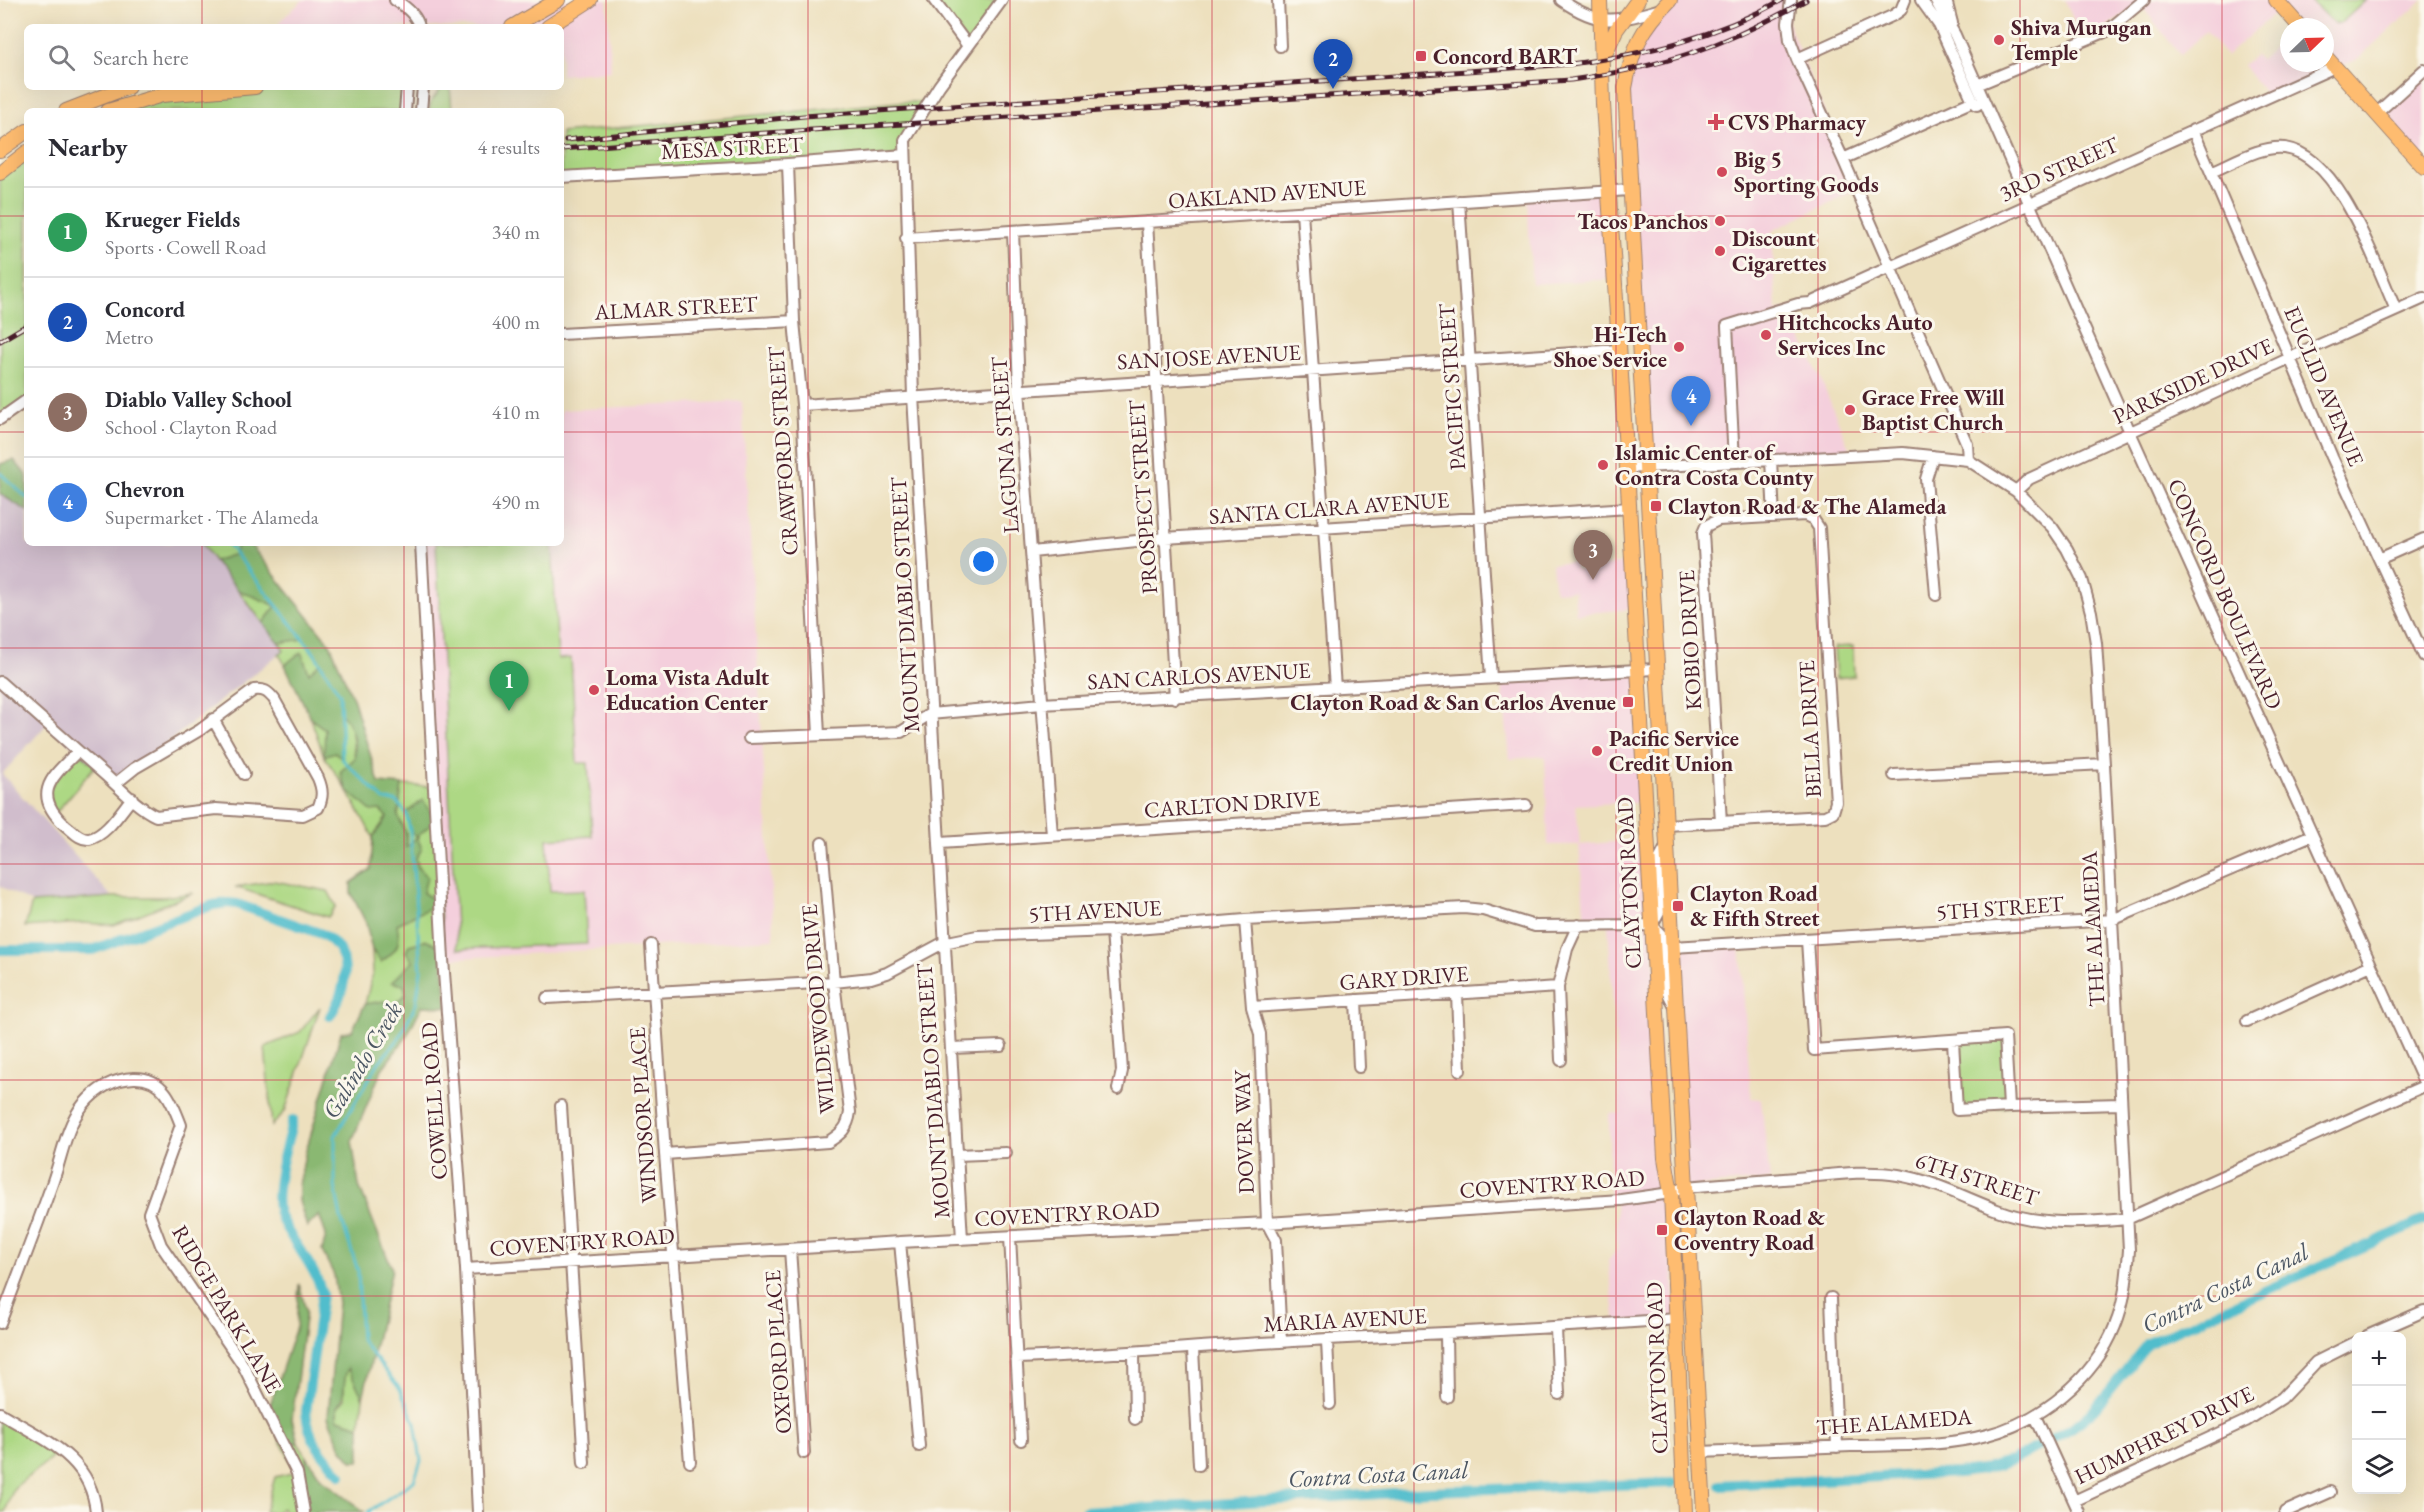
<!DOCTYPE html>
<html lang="en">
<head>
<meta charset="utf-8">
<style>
	:root { --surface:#fff; --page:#f2f2f3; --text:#2b2b33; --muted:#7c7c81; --line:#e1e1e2; --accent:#d1495b }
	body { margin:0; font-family:"EB Garamond",serif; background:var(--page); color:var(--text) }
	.controls { position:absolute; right:18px; bottom:18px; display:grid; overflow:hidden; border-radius:9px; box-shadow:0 6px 24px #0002 }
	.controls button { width:54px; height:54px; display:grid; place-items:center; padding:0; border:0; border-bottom:2px solid var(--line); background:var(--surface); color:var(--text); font:30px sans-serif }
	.compass { position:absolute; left:2280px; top:18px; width:54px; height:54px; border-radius:50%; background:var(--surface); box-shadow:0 6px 24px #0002; rotate:67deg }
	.you { position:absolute; left:984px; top:562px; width:21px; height:21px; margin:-15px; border:4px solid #fff; border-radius:50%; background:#1a73e8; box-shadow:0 0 0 9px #1a73e833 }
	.badge { display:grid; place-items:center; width:39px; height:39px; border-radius:50%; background:var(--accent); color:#fff; font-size:20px; font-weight:700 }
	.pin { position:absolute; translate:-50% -50px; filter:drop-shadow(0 2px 3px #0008) }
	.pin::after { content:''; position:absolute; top:32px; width:21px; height:18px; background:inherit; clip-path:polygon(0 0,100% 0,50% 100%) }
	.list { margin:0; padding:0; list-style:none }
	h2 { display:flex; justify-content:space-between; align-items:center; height:78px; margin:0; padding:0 24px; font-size:26px }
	h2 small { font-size:20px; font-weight:400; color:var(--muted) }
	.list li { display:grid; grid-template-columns:39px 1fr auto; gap:18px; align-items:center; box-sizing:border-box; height:90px; padding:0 24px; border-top:2px solid var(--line) }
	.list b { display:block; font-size:22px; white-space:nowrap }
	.list p { margin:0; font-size:20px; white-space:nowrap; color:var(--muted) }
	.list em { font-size:20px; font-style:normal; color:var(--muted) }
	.icon { flex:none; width:33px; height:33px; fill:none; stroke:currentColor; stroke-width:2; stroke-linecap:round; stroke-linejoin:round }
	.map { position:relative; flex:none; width:2424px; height:1512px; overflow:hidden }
	.search { position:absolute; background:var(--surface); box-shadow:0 6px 24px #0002; left:24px; top:24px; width:540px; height:66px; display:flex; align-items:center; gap:15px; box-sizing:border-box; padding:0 21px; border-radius:9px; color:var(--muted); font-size:22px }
	.panel { position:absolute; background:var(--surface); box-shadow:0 6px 24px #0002; left:24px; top:108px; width:540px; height:438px; border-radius:9px }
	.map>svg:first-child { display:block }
	.built { fill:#f4cfdc }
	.industrial { fill:#d0bdcc }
	.green { fill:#add884; stroke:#7c7c58; stroke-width:1.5 }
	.forest { fill:#8ab872; stroke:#6a6c4e; stroke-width:1.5 }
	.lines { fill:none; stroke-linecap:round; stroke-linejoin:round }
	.stream { stroke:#51bdcc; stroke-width:3 }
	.canal { stroke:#51bdcc; stroke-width:10 }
	.minor-casing { stroke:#9c8074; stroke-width:14 }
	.major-casing { stroke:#9c8074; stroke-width:16 }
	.minor { stroke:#fff; stroke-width:10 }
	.major { stroke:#febc70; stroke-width:14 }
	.rail-casing { stroke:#4a1f2b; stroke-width:5 }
	.rail { stroke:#fbf7ec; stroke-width:3; stroke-dasharray:9; stroke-linecap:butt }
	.grid { fill:none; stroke:#d1495b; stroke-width:1.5; stroke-opacity:0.55 }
	.poi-dot { fill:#d1495b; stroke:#fbf7ec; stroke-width:2 }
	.labels { text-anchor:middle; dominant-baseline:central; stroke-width:6; stroke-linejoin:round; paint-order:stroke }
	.poi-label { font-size:22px; font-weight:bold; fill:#4a1f2b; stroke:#fbf7ec; text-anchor:start }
	.street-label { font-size:22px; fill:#4a1f2b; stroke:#fbf7ec }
	.water-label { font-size:24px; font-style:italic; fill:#4c5663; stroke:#fbf7ec }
</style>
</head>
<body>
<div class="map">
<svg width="2424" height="1512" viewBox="0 0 2424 1512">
	<rect width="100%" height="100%" fill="#fbf7ec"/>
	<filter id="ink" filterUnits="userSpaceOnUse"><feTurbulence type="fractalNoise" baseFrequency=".0167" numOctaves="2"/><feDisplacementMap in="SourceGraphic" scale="12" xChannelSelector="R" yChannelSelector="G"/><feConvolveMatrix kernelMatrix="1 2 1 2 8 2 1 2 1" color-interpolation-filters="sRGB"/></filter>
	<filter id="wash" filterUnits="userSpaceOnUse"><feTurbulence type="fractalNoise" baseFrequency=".008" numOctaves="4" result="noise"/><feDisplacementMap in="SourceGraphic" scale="24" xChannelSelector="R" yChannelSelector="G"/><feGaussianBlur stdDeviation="1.35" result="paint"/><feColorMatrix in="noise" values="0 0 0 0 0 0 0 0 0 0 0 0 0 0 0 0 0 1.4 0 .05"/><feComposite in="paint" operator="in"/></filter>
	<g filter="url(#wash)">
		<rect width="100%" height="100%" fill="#ede0be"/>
		<path class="built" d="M303 0H395L403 5 409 0H607L611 71 561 75V27H280L279 22Z
			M1670 0H1791L1788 23 1856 190 1772 231 1776 311 1787 309 1820 377 1852 455 1645 466 1625 88 1648 25Z
			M2065 0H2423L2356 60 2267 97 2243 65 2255 55 2261 60 2289 34V63H2325V27H2297L2282 7 2226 56 2206 31 2180 55 2140 4 2083 42Z
			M2424 70V167L2376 114Z
			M1608 192 1614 279 1532 284 1527 197Z
			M742 401 774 939 443 959 421 543H561V410Z
			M1575 562 1576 570 1631 562 1634 609 1576 614 1574 591 1555 592 1552 564Z
			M1637 669 1645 802 1576 805 1580 845 1647 839 1676 1319 1616 1324 1608 1261 1617 1249 1616 1200H1610L1609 1114 1620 1113 1608 925H1585L1579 845H1548L1545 756 1510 759 1501 677Z
			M1740 944 1751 1098 1761 1099 1770 1180 1685 1187 1673 947Z"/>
		<path class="industrial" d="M0 494 27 511V543H201L284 650 115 784 47 724 2 774 112 897 32 903 0 886Z"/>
		<path class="green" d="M934 0H1002L968 46Z
			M2310 0H2366L2340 24H2334Z
			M255 87H407L406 111H108L122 106Z
			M442 87H450L452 111H429L431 102Z
			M899 102H927L905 140V155L561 177V133Z
			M27 152V400L0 419V173Z
			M201 543H237L236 554 214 561Z
			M436 543H552L558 659 571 658 577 763H588L592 836 547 839 550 891 584 890 587 944 457 949Z
			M238 590 277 606 263 623Z
			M303 639 321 664 309 673 301 653 285 665 279 654 284 650 279 643Z
			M1853 646 1854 676 1836 678 1834 647Z
			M341 713C356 727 351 740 355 758 358 771 378 808 387 817L373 837 347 790 324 756 311 719 325 729 336 752 341 758Z
			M78 751 95 766 54 815 48 789Z
			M402 785 434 787 442 947 414 961 393 982 404 985 407 994 392 1007 365 1004 373 972 372 950 381 962 397 924 439 903 423 893 416 857 406 848V833L398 816Z
			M274 881 328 891 336 906 328 917 235 887Z
			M193 893 114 925 82 923 25 927 32 903 112 897H163Z
			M320 1007 285 1111 272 1126 265 1047 300 1032Z
			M2005 1036 2009 1107 1957 1110 1953 1041Z
			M348 1367 363 1398 360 1426 337 1419V1407L344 1399V1377Z
			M0 1413 60 1451 14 1488 5 1512H0Z
			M281 1442 298 1443 307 1457 300 1489 304 1512H285L282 1508 277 1512H265L275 1477 296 1472Z"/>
		<path class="forest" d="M14 460 27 476V511L0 494V464Z
			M237 543H249L330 644 354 701 379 783 402 785 398 816 406 833V847L417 837 410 831 406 813 423 800 436 820 417 837 422 849 416 858 418 868 427 877 423 893 440 903 397 924C401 945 398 950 381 962L372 950 366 923 351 893V883L371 869 373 837 387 817 380 810 371 811 347 790 340 772 355 758C355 742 353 725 341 714L342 759 335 752 324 756 325 729 311 719 285 665 301 652 309 673 320 663 303 639 279 643 263 623 276 606 238 590 214 561 235 554Z
			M427 940 442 947 447 1007 422 1006 405 1039 382 1069 352 1141 359 1186 392 1269 363 1398 348 1368C341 1383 348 1394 337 1407V1419L360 1426V1461H352L341 1448 328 1417 338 1303 334 1275 322 1251 326 1235 319 1215 307 1227 299 1201V1185L305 1154 341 1033 352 1031 365 1004 384 1001 392 1006 406 994 404 985 392 982 413 961 406 952 409 945Z
			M299 1284 306 1311 292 1419 298 1443 281 1442 267 1414 296 1327Z
			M307 1457 321 1478 364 1512H304L300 1489Z"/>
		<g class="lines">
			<path class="stream" d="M0 473 27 498
				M227 543 312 650 340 694 342 759 384 800 396 801 406 813 410 831 421 970 416 1004 398 1040 379 1062 335 1136V1186L341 1218 358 1271 361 1340 400 1389 415 1423 421 1461 414 1481 368 1512"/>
			<path class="canal" d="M0 950H92L213 905 227 903 237 904 322 934C355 953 347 988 330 1016
				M293 1120C287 1142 271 1195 280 1216 292 1244 315 1264 322 1294L306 1412C308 1439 323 1456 341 1475
				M1720 1485 1958 1473 1982 1470 2012 1461 2075 1426 2094 1410 2148 1343 2424 1220
				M1085 1512 1430 1491 1673 1483"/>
		</g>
	</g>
	<g filter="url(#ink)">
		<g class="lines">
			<g class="minor-casing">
				<path id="minor" d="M395 0C405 6 417 16 419 27
					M934 0 968 46
					M1278 0 1280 46
					M1561 0C1601 28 1618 21 1661 9
					M1791 0 1788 23 1790 40 1797 59 1843 159 1967 444 1968 460
					M1921 0 1939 25 1973 101 1977 105
					M1935 0 1955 35 2130 432 2424 1082
					M1946 0 1952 23
					M1797 59 1894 15 1901 10 1905 0
					M1977 85 2107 31 2144 0
					M405 111 407 87
					M421 111 423 87
					M2376 114 2424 70
					M2193 130 2332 457 2424 656
					M1843 159 1973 101
					M788 164 794 321 802 405 819 735
					M2211 172C2233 163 2261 145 2285 148 2340 156 2376 266 2396 310
					M561 177 788 164 905 155
					M1459 201 1491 678
					M1302 212 1335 688
					M1147 222 1175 698
					M1013 231 1019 389 1052 835
					M906 238 1629 190
					M561 334 794 321
					M802 405 1619 350
					M0 419 27 400
					M1933 456 1926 479 1936 595
					M1771 460 1774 517
					M1734 461 1727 326 1798 304 1810 303 2335 67
					M1627 468 1903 453 1968 460 2016 491 2052 527 2067 549 2082 579 2091 612 2096 643 2104 764 2129 1250C2127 1276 2125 1302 2115 1326 2094 1379 2041 1421 1987 1435 1943 1447 1896 1445 1851 1446 1800 1448 1750 1450 1700 1452
					M2016 491 2029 479 2290 358 2424 298
					M421 543 443 959 466 1269 478 1512
					M1032 552 1165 538 1629 508
					M2379 559 2424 539
					M0 682 104 774C120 788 137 807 156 816L216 809 303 815 318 808C323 797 323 790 318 778L274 699C267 691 264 689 254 690L200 730 135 768 115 784
					M213 719 244 774
					M749 738 901 732 930 714 1042 704 1655 669
					M78 751C52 777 30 794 66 826 73 831 80 840 89 839 106 836 121 811 132 798
					M1894 775 2104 764
					M1666 825 1825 816 1833 812 1836 802 1819 528 1813 519 1805 515 1718 520 1706 526 1703 533 1721 822
					M940 843 1526 805
					M1245 920 1252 1007 1260 1034 1267 1223 1276 1240 1281 1342
					M1652 925 1663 937 1665 987 1674 1005
					M1652 925 1660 910 1658 862 1667 845
					M1112 931 1122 1071 1118 1089
					M1807 940 1814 1050 2005 1036 2009 1107 2121 1104
					M651 945 665 1154 690 1462
					M1673 947 2112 920 2312 835
					M1457 994 1460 1070
					M547 998 834 982 871 978 887 973 943 943 977 936 1112 931 1245 920 1464 908 1483 910 1535 926 1652 925
					M1356 1000 1359 1067
					M1252 1007 1558 987
					M2247 1021 2371 965
					M1953 1041 1957 1110 2009 1107
					M951 1048 1001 1046
					M1561 1060 1558 987 1567 949 1578 925
					M561 1106 584 1463
					M665 1154 828 1142C841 1134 848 1128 850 1112L834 982 822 843
					M957 1155 1006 1153
					M1010 1237 1021 1440
					M962 1239 913 396 905 140 939 86 1002 0
					M900 1242 919 1446
					M790 1249 804 1453
					M466 1269 900 1242 1267 1223 1621 1200 1671 1193 1685 1187C1726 1184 1767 1180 1808 1177 1837 1174 1869 1170 1898 1175 1934 1181 1963 1197 1997 1210 2039 1226 2083 1223 2127 1219L2424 1086
					M1831 1298 1837 1447
					M0 1323C18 1276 36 1229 53 1181 62 1156 66 1126 83 1105 96 1089 114 1079 134 1078 163 1077 172 1101 181 1125L149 1213 161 1245 243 1365 297 1473 304 1512
					M1556 1329 1559 1394
					M1446 1334 1447 1397
					M2367 1336 2424 1311
					M1327 1341 1330 1404
					M1193 1349 1199 1465
					M1134 1353 1135 1419
					M1016 1358C1104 1355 1192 1347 1280 1342 1412 1334 1544 1329 1676 1319
					M0 1413C42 1439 91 1456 96 1512
					M2035 1416 2079 1512
					M2074 1501 2246 1421 2282 1398 2316 1362 2356 1342
					M2285 1512 2330 1492"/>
			</g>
			<g class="major-casing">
				<path id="major" d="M1600 0 1603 104 1626 450 1665 1158 1671 1193 1685 1512
					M1670 0C1641 29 1632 49 1625 88L1704 1512
					M2276 0 2300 27
					M512 27 558 0
					M548 27 590 0
					M1605 54 1616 30 1638 0
					M2325 56 2424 167
					M66 111 128 87
					M108 111 162 95 255 87
					M0 150 27 131
					M0 173 27 152"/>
			</g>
			<use href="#minor" class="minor"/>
			<use href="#major" class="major"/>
			<g class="rail-casing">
				<path id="rail" d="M566 140 804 116 1571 64C1646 54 1716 37 1782 0
					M561 149 751 134 1571 80C1663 67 1726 46 1806 0
					M0 341 27 325"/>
			</g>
			<use href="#rail" class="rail"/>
		</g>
	</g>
	<path class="grid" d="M202 0V27M404 0V27M606 0V1512M808 0V1512M1010 0V1512M1212 0V1512M1414 0V1512M1616 0V1512M1818 0V1512M2020 0V1512M2222 0V1512M202 87V111M404 87V111M0 216H27M561 216H2424M0 432H27M561 432H2424M202 543V1512M404 543V1512M0 648H2424M0 864H2424M0 1080H2424M0 1296H2424"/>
	<g class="poi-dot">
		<circle cx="1999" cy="40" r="6"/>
		<rect x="1415" y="50" width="12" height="12" rx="3"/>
		<path d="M1713 113h6v6h6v6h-6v6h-6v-6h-6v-6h6z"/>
		<circle cx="1722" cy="172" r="6"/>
		<circle cx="1720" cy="221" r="6"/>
		<circle cx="1720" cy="251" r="6"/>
		<circle cx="1766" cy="335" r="6"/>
		<circle cx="1679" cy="347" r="6"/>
		<circle cx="1850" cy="410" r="6"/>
		<circle cx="1603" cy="465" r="6"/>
		<rect x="1650" y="500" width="12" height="12" rx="3"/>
		<circle cx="594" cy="690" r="6"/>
		<rect x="1622" y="696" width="12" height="12" rx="3"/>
		<circle cx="1597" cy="751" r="6"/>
		<rect x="1672" y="900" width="12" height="12" rx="3"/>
		<rect x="1656" y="1224" width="12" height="12" rx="3"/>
	</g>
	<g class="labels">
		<g class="poi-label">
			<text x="2011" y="27">Shiva Murugan<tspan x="2011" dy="25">Temple</tspan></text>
			<text x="1433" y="56">Concord BART</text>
			<text x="1728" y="122">CVS Pharmacy</text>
			<text x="1734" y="159">Big 5<tspan x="1734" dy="25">Sporting Goods</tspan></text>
			<text x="1708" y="221" text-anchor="end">Tacos Panchos</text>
			<text x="1732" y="238">Discount<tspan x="1732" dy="25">Cigarettes</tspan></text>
			<text x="1778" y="322">Hitchcocks Auto<tspan x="1778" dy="25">Services Inc</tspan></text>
			<text x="1667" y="334" text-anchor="end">Hi-Tech<tspan x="1667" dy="25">Shoe Service</tspan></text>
			<text x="1862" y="397">Grace Free Will<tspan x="1862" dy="25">Baptist Church</tspan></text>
			<text x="1615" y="452">Islamic Center of<tspan x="1615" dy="25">Contra Costa County</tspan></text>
			<text x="1668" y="506">Clayton Road &amp; The Alameda</text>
			<text x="606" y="677">Loma Vista Adult<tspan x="606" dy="25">Education Center</tspan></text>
			<text x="1616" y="702" text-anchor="end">Clayton Road &amp; San Carlos Avenue</text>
			<text x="1609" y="738">Pacific Service<tspan x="1609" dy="25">Credit Union</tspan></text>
			<text x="1690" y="893">Clayton Road<tspan x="1690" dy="25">&amp; Fifth Street</tspan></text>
			<text x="1674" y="1217">Clayton Road &amp;<tspan x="1674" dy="25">Coventry Road</tspan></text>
		</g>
		<g class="street-label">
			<text transform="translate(732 148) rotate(-3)">MESA STREET</text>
			<text transform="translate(2059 169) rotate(-24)">3RD STREET</text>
			<text transform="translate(1267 194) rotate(-4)">OAKLAND AVENUE</text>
			<text transform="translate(676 308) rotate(-3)">ALMAR STREET</text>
			<text transform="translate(1209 357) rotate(-3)">SAN JOSE AVENUE</text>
			<text transform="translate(2193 381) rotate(-25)">PARKSIDE DRIVE</text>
			<text transform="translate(2324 386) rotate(67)">EUCLID AVENUE</text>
			<text transform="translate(1452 387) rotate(-94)">PACIFIC STREET</text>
			<text transform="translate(1005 445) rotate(-94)">LAGUNA STREET</text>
			<text transform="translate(783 451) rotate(-94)">CRAWFORD STREET</text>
			<text transform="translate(1143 497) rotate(-94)">PROSPECT STREET</text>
			<text transform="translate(1329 508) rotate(-4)">SANTA CLARA AVENUE</text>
			<text transform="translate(2225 594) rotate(66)">CONCORD BOULEVARD</text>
			<text transform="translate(905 605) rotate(-93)">MOUNT DIABLO STREET</text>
			<text transform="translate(1690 640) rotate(-93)">KOBIO DRIVE</text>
			<text transform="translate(1199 676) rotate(-3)">SAN CARLOS AVENUE</text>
			<text transform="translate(1810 729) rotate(-93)">BELLA DRIVE</text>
			<text transform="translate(1232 804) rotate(-4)">CARLTON DRIVE</text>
			<text transform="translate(1629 883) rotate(-93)">CLAYTON ROAD</text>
			<text transform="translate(2000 908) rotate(-4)">5TH STREET</text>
			<text transform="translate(1095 911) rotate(-3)">5TH AVENUE</text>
			<text transform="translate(2093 929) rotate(-93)">THE ALAMEDA</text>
			<text transform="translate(1404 978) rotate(-4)">GARY DRIVE</text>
			<text transform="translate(818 1009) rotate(-95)">WILDEWOOD DRIVE</text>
			<text transform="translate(933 1091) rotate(-94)">MOUNT DIABLO STREET</text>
			<text transform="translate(434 1101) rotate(-94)">COWELL ROAD</text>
			<text transform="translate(643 1115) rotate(-94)">WINDSOR PLACE</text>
			<text transform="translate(1244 1132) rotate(-92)">DOVER WAY</text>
			<text transform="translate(1977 1179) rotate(18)">6TH STREET</text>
			<text transform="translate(1552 1184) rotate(-4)">COVENTRY ROAD</text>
			<text transform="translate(1067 1214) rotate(-3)">COVENTRY ROAD</text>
			<text transform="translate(582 1242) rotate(-4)">COVENTRY ROAD</text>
			<text transform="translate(227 1309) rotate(59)">RIDGE PARK LANE</text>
			<text transform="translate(1345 1320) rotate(-3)">MARIA AVENUE</text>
			<text transform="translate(778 1352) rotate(-94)">OXFORD PLACE</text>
			<text transform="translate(1657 1368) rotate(-92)">CLAYTON ROAD</text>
			<text transform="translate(1894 1422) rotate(-4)">THE ALAMEDA</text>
			<text transform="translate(2164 1435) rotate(-26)">HUMPHREY DRIVE</text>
		</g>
		<g class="water-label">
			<text transform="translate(362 1060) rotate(-59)">Galindo Creek</text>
			<text transform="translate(2225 1288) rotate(-25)">Contra Costa Canal</text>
			<text transform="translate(1378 1474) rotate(-3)">Contra Costa Canal</text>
		</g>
	</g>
</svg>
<div class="controls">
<button>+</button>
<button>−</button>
<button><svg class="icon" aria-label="layers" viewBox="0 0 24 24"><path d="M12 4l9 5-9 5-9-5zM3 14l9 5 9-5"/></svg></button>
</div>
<svg class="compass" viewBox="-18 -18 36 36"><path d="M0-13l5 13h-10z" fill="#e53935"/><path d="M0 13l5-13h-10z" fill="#7c7c81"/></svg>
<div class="you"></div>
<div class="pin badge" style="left:509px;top:711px;background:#2e9e5b">1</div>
<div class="pin badge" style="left:1333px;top:89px;background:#1a4fb4">2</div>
<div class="pin badge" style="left:1593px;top:580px;background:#8d6e63">3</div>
<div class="pin badge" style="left:1691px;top:426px;background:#3f7fe0">4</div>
<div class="search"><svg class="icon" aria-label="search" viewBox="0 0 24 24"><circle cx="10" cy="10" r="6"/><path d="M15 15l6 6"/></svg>Search here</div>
<section class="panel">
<h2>Nearby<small>4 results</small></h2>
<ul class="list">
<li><span class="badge" style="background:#2e9e5b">1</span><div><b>Krueger Fields</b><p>Sports · Cowell Road</p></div><em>340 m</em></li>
<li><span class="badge" style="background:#1a4fb4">2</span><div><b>Concord</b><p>Metro</p></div><em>400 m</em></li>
<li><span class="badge" style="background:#8d6e63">3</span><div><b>Diablo Valley School</b><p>School · Clayton Road</p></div><em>410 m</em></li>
<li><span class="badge" style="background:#3f7fe0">4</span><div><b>Chevron</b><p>Supermarket · The Alameda</p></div><em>490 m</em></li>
</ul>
</section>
</div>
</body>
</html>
